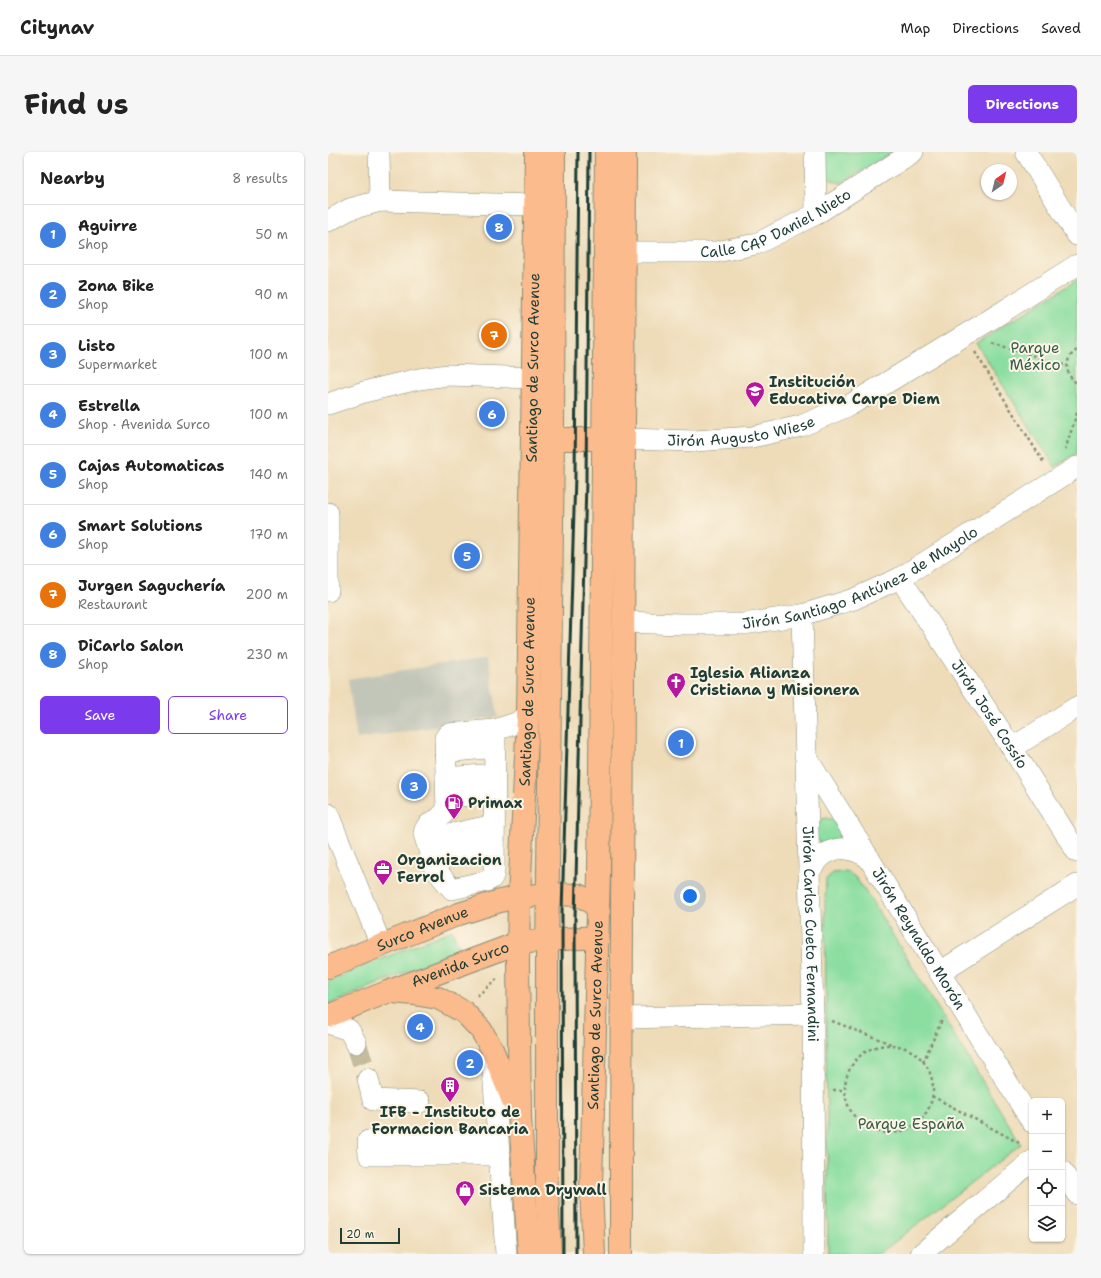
<!DOCTYPE html>
<html lang="en">
<head>
<meta charset="utf-8">
<style>
	:root { --surface:#fff; --page:#f6f6f6; --text:#222; --muted:#767676; --line:#e0e0e0; --accent:#7c3aed }
	body { margin:0; font-family:"Shantell Sans",sans-serif; background:var(--page); color:var(--text) }
	.controls { position:absolute; right:12px; bottom:12px; display:grid; overflow:hidden; border-radius:6px; box-shadow:0 1px 3px #0004 }
	.controls button { width:36px; height:36px; display:grid; place-items:center; padding:0; border:0; border-bottom:1px solid var(--line); background:var(--surface); color:var(--text); font:20px sans-serif }
	.compass { position:absolute; left:653px; top:12px; width:36px; height:36px; border-radius:50%; background:var(--surface); box-shadow:0 1px 3px #0004; rotate:35deg }
	.scale { position:absolute; left:12px; bottom:10px; width:60px; box-sizing:border-box; padding-left:4px; border:2px solid #1f3d34; border-top:0; font-size:11px; line-height:14px; white-space:nowrap; color:#1f3d34; -webkit-text-stroke:3px #fcf5e5; paint-order:stroke }
	.you { position:absolute; left:362px; top:744px; width:14px; height:14px; margin:-10px; border:3px solid #fff; border-radius:50%; background:#1a73e8; box-shadow:0 0 0 6px #1a73e833 }
	.badge { display:grid; place-items:center; width:26px; height:26px; border-radius:50%; background:var(--accent); color:#fff; font-size:13px; font-weight:700 }
	.pin { position:absolute; translate:-50% -50%; border:2px solid #fff; box-shadow:0 1px 4px #0006 }
	.list { margin:0; padding:0; list-style:none }
	h2 { display:flex; justify-content:space-between; align-items:center; height:52px; margin:0; padding:0 16px; font-size:17px }
	h2 small { font-size:13px; font-weight:400; color:var(--muted) }
	.list li { display:grid; grid-template-columns:26px 1fr auto; gap:12px; align-items:center; box-sizing:border-box; height:60px; padding:0 16px; border-top:1px solid var(--line) }
	.list b { display:block; font-size:15px; white-space:nowrap }
	.list p { margin:0; font-size:13px; white-space:nowrap; color:var(--muted) }
	.list em { font-size:13px; font-style:normal; color:var(--muted) }
	.actions { display:flex; gap:8px; padding:12px 16px }
	.actions a { flex:1; padding:9px 0; border:1px solid var(--accent); border-radius:6px; text-align:center; font-size:14px; color:var(--accent) }
	.actions .main { background:var(--accent); color:#fff }
	.icon { flex:none; width:22px; height:22px; fill:none; stroke:currentColor; stroke-width:2; stroke-linecap:round; stroke-linejoin:round }
	.map { position:relative; flex:none; width:749px; height:1102px; overflow:hidden; border-radius:6px }
	header { display:flex; align-items:center; gap:24px; box-sizing:border-box; height:56px; padding:0 20px; background:var(--surface); border-bottom:1px solid var(--line) }
	header strong { font-size:19px }
	nav { display:flex; gap:22px; margin-inline-start:auto; font-size:14px }
	.intro { display:flex; align-items:center; justify-content:space-between; box-sizing:border-box; height:96px; padding:0 24px }
	h1 { margin:0; font-size:28px }
	.button { padding:10px 18px; border-radius:6px; background:var(--accent); color:#fff; font-size:14px; font-weight:700 }
	main { display:flex; gap:24px; padding:0 24px }
	aside { flex:1; background:var(--surface); border-radius:6px; box-shadow:0 1px 3px #0004 }
	.map>svg:first-child { display:block }
	.industrial { fill:#c2c6b9 }
	.green { fill:#8bdea0; stroke:#558e6a }
	.lines { fill:none; stroke-linecap:round; stroke-linejoin:round }
	.minor-tunnel { stroke:#c5bc9e; stroke-width:21; stroke-dasharray:21 10; stroke-linecap:butt }
	.minor-casing { stroke:#868c76; stroke-width:22 }
	.major-casing { stroke:#868c76; stroke-width:24 }
	.path { stroke:#868c76; stroke-width:2.5; stroke-dasharray:3 3; stroke-linecap:butt }
	.minor { stroke:#fff; stroke-width:21 }
	.major { stroke:#fbbb8c; stroke-width:22 }
	.rail { stroke:#1f3d34; stroke-width:3 }
	.labels { text-anchor:middle; dominant-baseline:central; stroke-width:4; stroke-linejoin:round; paint-order:stroke }
	.street-label { font-size:15px; fill:#1f3d34; stroke:#fcf5e5 }
	.park-label { font-size:15px; fill:#355d4a; stroke:#fcf5e5 }
	.poi-label { font-size:15px; font-weight:bold; fill:#1f3d34; stroke:#fcf5e5; text-anchor:start }
</style>
</head>
<body>
<header>
<strong>Citynav</strong>
<nav><a>Map</a><a>Directions</a><a>Saved</a></nav>
</header>
<div class="intro"><h1>Find us</h1><a class="button">Directions</a></div>
<main>
<aside>
<h2>Nearby<small>8 results</small></h2>
<ul class="list">
<li><span class="badge" style="background:#3f7fe0">1</span><div><b>Aguirre</b><p>Shop</p></div><em>50 m</em></li>
<li><span class="badge" style="background:#3f7fe0">2</span><div><b>Zona Bike</b><p>Shop</p></div><em>90 m</em></li>
<li><span class="badge" style="background:#3f7fe0">3</span><div><b>Listo</b><p>Supermarket</p></div><em>100 m</em></li>
<li><span class="badge" style="background:#3f7fe0">4</span><div><b>Estrella</b><p>Shop · Avenida Surco</p></div><em>100 m</em></li>
<li><span class="badge" style="background:#3f7fe0">5</span><div><b>Cajas Automaticas</b><p>Shop</p></div><em>140 m</em></li>
<li><span class="badge" style="background:#3f7fe0">6</span><div><b>Smart Solutions</b><p>Shop</p></div><em>170 m</em></li>
<li><span class="badge" style="background:#e8710a">7</span><div><b>Jurgen Saguchería</b><p>Restaurant</p></div><em>200 m</em></li>
<li><span class="badge" style="background:#3f7fe0">8</span><div><b>DiCarlo Salon</b><p>Shop</p></div><em>230 m</em></li>
</ul>
<div class="actions"><a class="main">Save</a><a>Share</a></div>
</aside>
<div class="map">
<svg width="749" height="1102" viewBox="0 0 749 1102">
	<rect width="100%" height="100%" fill="#fcf5e5"/>
	<filter id="ink" filterUnits="userSpaceOnUse"><feTurbulence type="fractalNoise" baseFrequency=".025" numOctaves="2"/><feDisplacementMap in="SourceGraphic" scale="8" xChannelSelector="R" yChannelSelector="G"/><feConvolveMatrix kernelMatrix="1 2 1 2 8 2 1 2 1" color-interpolation-filters="sRGB"/></filter>
	<filter id="wash" filterUnits="userSpaceOnUse"><feTurbulence type="fractalNoise" baseFrequency=".012" numOctaves="4" result="noise"/><feDisplacementMap in="SourceGraphic" scale="16" xChannelSelector="R" yChannelSelector="G"/><feGaussianBlur stdDeviation="0.9" result="paint"/><feColorMatrix in="noise" values="0 0 0 0 0 0 0 0 0 0 0 0 0 0 0 0 0 1.4 0 .05"/><feComposite in="paint" operator="in"/></filter>
	<g filter="url(#wash)">
		<rect width="100%" height="100%" fill="#eedcb9"/>
		<path class="industrial" d="M160 505 170 565 29 587 20 527Z"/>
		<path class="green" d="M494 0H565L514 31C506 30 502 28 497 23Z
			M749 128V301L727 315 648 191Z
			M498 666 507 668C511 675 514 679 511 687L495 692 488 687V673L494 667Z
			M518 719 527 725 542 746 693 992 551 1102H500L497 749 498 727 505 721Z
			M124 778 132 797 0 853V829Z"/>
	</g>
	<g filter="url(#ink)">
		<g class="lines">
			<path class="minor-tunnel" d="M28 891 40 927"/>
			<g class="minor-casing">
				<g id="minor">
					<path d="M51 0 52 49"/>
					<path d="M487 0 488 62"/>
					<path d="M698 0 749 83"/>
					<path d="M0 69 22 57 52 49 207 53"/>
					<path id="s1" d="M296 100H388L428 92 488 62 585 0"/>
					<path d="M0 252 36 240 69 232 91 227 120 223 205 226"/>
					<path id="s2" d="M296 287 367 289 424 285 473 274 522 253 660 169 749 113"/>
					<path d="M0 361V439"/>
					<path id="s3" d="M572 426 684 596 749 700"/>
					<path id="s4" d="M474 463 485 862 486 1102"/>
					<path id="s5" d="M296 470 353 472H415L474 463 526 447 572 426 749 315"/>
					<path d="M684 596 749 555"/>
					<path d="M117 600 167 595"/>
					<path id="s6" d="M477 603 704 970"/>
					<path d="M118 626 167 622"/>
					<path d="M119 645 166 641"/>
					<path d="M0 662 53 793"/>
					<path d="M110 667C103 671 97 673 96 682L107 717 124 737 159 729 164 726 166 721 167 578"/>
					<path d="M110 679C107 667 112 666 119 658L117 586 120 582 167 578 188 571 200 564"/>
					<path d="M111 685 166 673"/>
					<path d="M117 702 166 692"/>
					<path d="M481 719C485 715 489 709 493 705 509 692 525 696 541 706"/>
					<path d="M612 820 749 733"/>
					<path d="M294 866 485 862"/>
					<path d="M0 871 21 878 28 891"/>
					<path d="M164 903 178 1102"/>
					<path d="M40 927 45 948 92 950"/>
					<path d="M170 987 144 989H40L41 1003H172"/>
					<path d="M734 1019 749 1042"/>
					<path d="M593 1102 704 1009"/>
				</g>
			</g>
			<g class="major-casing">
				<g id="major">
					<path d="M225 287H275"/>
					<path id="s7" d="M0 815 131 762 172 749 191 745 220 742 250 743 262 749 271 759"/>
					<path d="M65 840 86 842 110 846 136 860 153 878 164 897 187 954"/>
					<path id="s8" d="M0 864 59 840 190 791 220 788 270 785"/>
					<path id="s9" d="M201 1102 192 965 190 811 191 745 200 564 208 0"/>
					<path d="M222 1102 219 1038V806L225 287 226 0"/>
					<path id="s10" d="M266 1102 263 1037 271 721 278 0"/>
					<path d="M293 1102V1002L296 287 297 0"/>
				</g>
			</g>
			<path class="path" d="M664 191 739 214
				M749 198C736 206 736 223 749 231
				M647 200 716 311
				M737 298 749 261
				M149 844 169 827
				M504 869 563 892
				M517 937a44 44 0 1 1 88 0a44 44 0 1 1-88 0Z
				M595 910 615 866
				M505 938H517
				M604 944 693 992"/>
			<use href="#minor" class="minor"/>
			<use href="#major" class="major"/>
			<path class="rail" d="M235 1102 234 760 247 324 250 0
				M248 1102 247 767 258 329 261 0"/>
		</g>
	</g>
	<defs>
		<g id="school-pin" transform="scale(1)"><path d="M0 17L-7.5 6A9.5 9.5 0 1 1 7.5 6Z" fill="#b5179e" stroke="#fcf5e5"/><path d="M0-5L7-2L0 1L-7-2ZM-4 1L0 2.5L4 1V4Q0 6-4 4Z" fill="#fff"/></g>
		<g id="church-pin" transform="scale(1)"><path d="M0 17L-7.5 6A9.5 9.5 0 1 1 7.5 6Z" fill="#b5179e" stroke="#fcf5e5"/><path d="M-1.2-6h2.4v3.5h3.3v2.4h-3.3V6h-2.4V-.1h-3.3v-2.4h3.3Z" fill="#fff"/></g>
		<g id="fuel-pin" transform="scale(1)"><path d="M0 17L-7.5 6A9.5 9.5 0 1 1 7.5 6Z" fill="#b5179e" stroke="#fcf5e5"/><path d="M-5.5-6h7V0h2V4h1.3V-2.5L3-4.5l.8-.8L6-3V5H2.5V1h-1V6h-7ZM-4.2-4.7v3.2H.2V-4.7Z" fill="#fff"/></g>
		<g id="office-pin" transform="scale(1)"><path d="M0 17L-7.5 6A9.5 9.5 0 1 1 7.5 6Z" fill="#b5179e" stroke="#fcf5e5"/><path d="M-6-3h4V-5.5h4V-3h4V5H-6ZM-1-4.5V-3h2v-1.5ZM-6 0V1H6V0Z" fill="#fff"/></g>
		<g id="building-pin" transform="scale(1)"><path d="M0 17L-7.5 6A9.5 9.5 0 1 1 7.5 6Z" fill="#b5179e" stroke="#fcf5e5"/><path d="M-4-6H4V6H1V3H-1V6H-4ZM-2.5-4.3h1.7v1.8h-1.7ZM.8-4.3h1.7v1.8H.8ZM-2.5-1h1.7V.8h-1.7ZM.8-1h1.7V.8H.8Z" fill="#fff"/></g>
		<g id="shop-pin" transform="scale(1)"><path d="M0 17L-7.5 6A9.5 9.5 0 1 1 7.5 6Z" fill="#b5179e" stroke="#fcf5e5"/><path d="M-5-2.5h2.3a2.7 3.5 0 0 1 5.4 0H5L5.5 6h-11ZM-1.5-2.5h3a1.5 2.3 0 0 0-3 0Z" fill="#fff"/></g>
	</defs>
	<g fill-rule="evenodd">
		<use href="#school-pin" x="427" y="239"/>
		<use href="#church-pin" x="348" y="530"/>
		<use href="#fuel-pin" x="126" y="651"/>
		<use href="#office-pin" x="55" y="717"/>
		<use href="#building-pin" x="122" y="934"/>
		<use href="#shop-pin" x="137" y="1038"/>
	</g>
	<g class="labels">
		<g class="street-label">
			<text stroke="none"><textPath href="#s1" startOffset="158">Calle CAP Daniel Nieto</textPath></text>
			<text stroke="none"><textPath href="#s9" startOffset="887">Santiago de Surco Avenue</textPath></text>
			<text stroke="none"><textPath href="#s2" startOffset="118">Jirón Augusto Wiese</textPath></text>
			<text stroke="none"><textPath href="#s5" startOffset="246">Jirón Santiago Antúnez de Mayolo</textPath></text>
			<text stroke="none"><textPath href="#s9" startOffset="563">Santiago de Surco Avenue</textPath></text>
			<text stroke="none"><textPath href="#s3" startOffset="163">Jirón José Cossío</textPath></text>
			<text stroke="none"><textPath href="#s7" startOffset="102">Surco Avenue</textPath></text>
			<text stroke="none"><textPath href="#s4" startOffset="319">Jirón Carlos Cueto Fernandini</textPath></text>
			<text stroke="none"><textPath href="#s6" startOffset="216">Jirón Reynaldo Morón</textPath></text>
			<text stroke="none"><textPath href="#s8" startOffset="142">Avenida Surco</textPath></text>
			<text stroke="none"><textPath href="#s10" startOffset="239">Santiago de Surco Avenue</textPath></text>
		</g>
		<g class="park-label">
			<text x="707" y="196">Parque<tspan x="707" dy="17">México</tspan></text>
			<text x="583" y="972">Parque España</text>
		</g>
		<g class="poi-label">
			<text x="441" y="230">Institución<tspan x="441" dy="17">Educativa Carpe Diem</tspan></text>
			<text x="362" y="521">Iglesia Alianza<tspan x="362" dy="17">Cristiana y Misionera</tspan></text>
			<text x="140" y="651">Primax</text>
			<text x="69" y="708">Organizacion<tspan x="69" dy="17">Ferrol</tspan></text>
			<text x="122" y="960" text-anchor="middle">IFB - Instituto de<tspan x="122" dy="17">Formacion Bancaria</tspan></text>
			<text x="151" y="1038">Sistema Drywall</text>
		</g>
	</g>
</svg>
<div class="controls">
<button>+</button>
<button>−</button>
<button><svg class="icon" aria-label="locate" viewBox="0 0 24 24"><circle cx="12" cy="12" r="6"/><path d="M12 2v4M12 18v4M2 12h4M18 12h4"/></svg></button>
<button><svg class="icon" aria-label="layers" viewBox="0 0 24 24"><path d="M12 4l9 5-9 5-9-5zM3 14l9 5 9-5"/></svg></button>
</div>
<svg class="compass" viewBox="-18 -18 36 36"><path d="M0-13l5 13h-10z" fill="#e53935"/><path d="M0 13l5-13h-10z" fill="#767676"/></svg>
<div class="scale">20 m</div>
<div class="you"></div>
<div class="pin badge" style="left:353px;top:591px;background:#3f7fe0">1</div>
<div class="pin badge" style="left:142px;top:911px;background:#3f7fe0">2</div>
<div class="pin badge" style="left:86px;top:634px;background:#3f7fe0">3</div>
<div class="pin badge" style="left:92px;top:875px;background:#3f7fe0">4</div>
<div class="pin badge" style="left:139px;top:404px;background:#3f7fe0">5</div>
<div class="pin badge" style="left:164px;top:262px;background:#3f7fe0">6</div>
<div class="pin badge" style="left:166px;top:183px;background:#e8710a">7</div>
<div class="pin badge" style="left:171px;top:75px;background:#3f7fe0">8</div>
</div>
</main>
</body>
</html>
